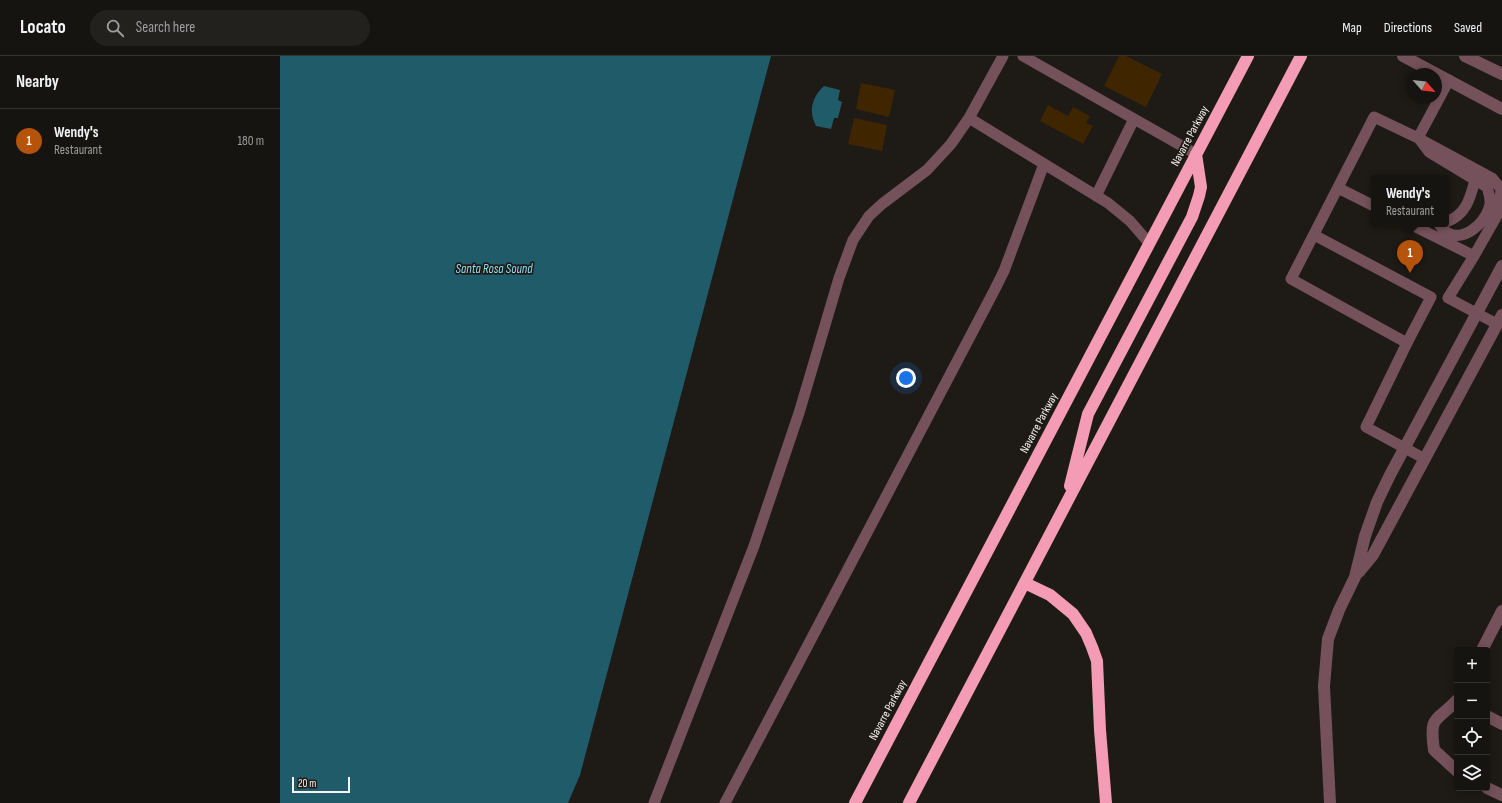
<!DOCTYPE html>
<html lang="en">
<head>
<meta charset="utf-8">
<style>
	:root { --surface:#161410; --page:#23211e; --text:#f1f3f6; --muted:#9e9e9f; --line:#353330; --accent:#b45309 }
	body { margin:0; font-family:"Sofia Sans Condensed",sans-serif; background:var(--page); color:var(--text) }
	.controls { position:absolute; right:12px; bottom:12px; display:grid; overflow:hidden; border-radius:4px; box-shadow:0 2px 10px #0003 }
	.controls button { width:36px; height:36px; display:grid; place-items:center; padding:0; border:0; border-bottom:1px solid var(--line); background:var(--surface); color:var(--text); font:20px sans-serif }
	.compass { position:absolute; left:1126px; top:12px; width:36px; height:36px; border-radius:50%; background:var(--surface); box-shadow:0 2px 10px #0003; rotate:117deg }
	.scale { position:absolute; left:12px; bottom:10px; width:58px; box-sizing:border-box; padding-left:4px; border:2px solid #f6f4f1; border-top:0; font-size:11px; line-height:14px; white-space:nowrap; color:#f6f4f1; -webkit-text-stroke:3px #1e1a16; paint-order:stroke }
	.you { position:absolute; left:626px; top:322px; width:14px; height:14px; margin:-10px; border:3px solid #fff; border-radius:50%; background:#1a73e8; box-shadow:0 0 0 6px #1a73e833 }
	.badge { display:grid; place-items:center; width:26px; height:26px; border-radius:50%; background:var(--accent); color:#fff; font-size:13px; font-weight:700 }
	.pin { position:absolute; translate:-50% -33px; filter:drop-shadow(0 1px 2px #0008) }
	.pin::after { content:''; position:absolute; top:21px; width:14px; height:12px; background:inherit; clip-path:polygon(0 0,100% 0,50% 100%) }
	.popup { position:absolute; left:1091px; top:119px; width:78px; height:52px; box-sizing:border-box; display:grid; place-content:center; border-radius:4px; background:var(--surface); filter:drop-shadow(0 1px 3px #0005); font-size:13px; white-space:nowrap; color:var(--muted) }
	.popup b { font-size:15px; color:var(--text) }
	.popup::after { content:''; position:absolute; left:50%; top:100%; margin-left:-8px; border:8px solid transparent; border-top-color:var(--surface) }
	.list { margin:0; padding:0; list-style:none }
	h2 { display:flex; justify-content:space-between; align-items:center; height:52px; margin:0; padding:0 16px; font-size:17px }
	h2 small { font-size:13px; font-weight:400; color:var(--muted) }
	.list li { display:grid; grid-template-columns:26px 1fr auto; gap:12px; align-items:center; box-sizing:border-box; height:64px; padding:0 16px; border-top:1px solid var(--line) }
	.list b { display:block; font-size:15px; white-space:nowrap }
	.list p { margin:0; font-size:13px; white-space:nowrap; color:var(--muted) }
	.list em { font-size:13px; font-style:normal; color:var(--muted) }
	.icon { flex:none; width:22px; height:22px; fill:none; stroke:currentColor; stroke-width:2; stroke-linecap:round; stroke-linejoin:round }
	.map { position:relative; flex:none; width:1222px; height:747px; overflow:hidden }
	header { display:flex; align-items:center; gap:24px; box-sizing:border-box; height:56px; padding:0 20px; background:var(--surface); border-bottom:1px solid var(--line) }
	header strong { font-size:19px }
	nav { display:flex; gap:22px; margin-inline-start:auto; font-size:14px }
	.search { width:280px; height:36px; background:var(--page); display:flex; align-items:center; gap:10px; box-sizing:border-box; padding:0 14px; border-radius:22px; color:var(--muted); font-size:15px }
	main { display:flex }
	aside { flex:1; background:var(--surface) }
	.map>svg:first-child { display:block }
	.water { fill:#205b6a }
	.building { fill:#3f2600 }
	.lines { fill:none; stroke-linecap:round; stroke-linejoin:round }
	.lane { stroke:#74515b; stroke-width:11 }
	.street { stroke:#74515b; stroke-width:12 }
	.highway { stroke:#f49cb5; stroke-width:12 }
	.labels { text-anchor:middle; dominant-baseline:central; stroke-width:3.5; stroke-linejoin:round; paint-order:stroke }
	.street-label { font-size:12px; fill:#f6f4f1; stroke:#1e1a16 }
	.water-label { font-size:13px; font-style:italic; fill:#91dff5; stroke:#1e1a16 }
</style>
</head>
<body>
<header>
<strong>Locato</strong>
<div class="search"><svg class="icon" aria-label="search" viewBox="0 0 24 24"><circle cx="10" cy="10" r="6"/><path d="M15 15l6 6"/></svg>Search here</div>
<nav><a>Map</a><a>Directions</a><a>Saved</a></nav>
</header>
<main>
<aside>
<h2>Nearby<small></small></h2>
<ul class="list">
<li><span class="badge">1</span><div><b>Wendy's</b><p>Restaurant</p></div><em>180 m</em></li>
</ul>
</aside>
<div class="map">
<svg width="1222" height="747" viewBox="0 0 1222 747">
	<rect width="100%" height="100%" fill="#1e1a16"/>
	<path class="water" d="M0 0H491L300 719 288 747H0Z
		M544 30 560 34 558 44 562 46 558 62H554L551 73 536 70C528 55 532 41 544 30Z"/>
	<path class="building" d="M839 0H846L882 18 866 51 824 30Z
		M581 27 615 34 609 61 576 53Z
		M768 49 788 60 793 51 810 60 806 67 813 70 803 88 760 65Z
		M574 62 607 69 602 95 568 88Z"/>
	<g class="lines">
		<path class="lane" d="M743 0 916 98
			M689 62 828 147 850 165 869 187
			M1140 84 1149 96 1207 131C1209 138 1212 145 1209 152 1204 167 1185 186 1168 177 1164 175 1161 171 1159 168
			M1058 132 1094 150
			M816 140 854 63
			M1166 166C1186 159 1190 143 1195 124
			M1130 168 1194 200 1219 156 1221 133 1212 122 1138 82
			M1034 179 1151 241 1127 287 1011 223 1094 61 1138 82 1169 24
			M1194 200 1168 242 1217 268
			M1127 287 1086 371 1145 403
			M374 747 474 490 519 357 559 222 573 184 589 160 602 148 647 114 671 88 689 62 723 0
			M445 747 714 235 724 215 764 108"/>
		<path class="street" d="M1123 0 1222 53
			M1185 0 1222 18
			M1079 516 1093 499 1222 259
			M1202 594 1222 555
			M1177 644C1156 667 1149 658 1154 694L1177 715
			M1207 660 1222 668
			M1207 732 1222 739
			M1050 747 1044 630 1048 583 1059 554 1075 521 1085 480 1097 446 1110 419 1222 210"/>
		<path class="highway" d="M790 430 808 358 912 161 919 140 921 131 916 98
			M745 527 770 539 793 558 806 577 812 591 817 605 820 674 826 747
			M575 747 968 0
			M629 747 1021 0"/>
	</g>
	<g class="labels">
		<g class="street-label">
			<text transform="translate(910 80) rotate(-62)">Navarre Parkway</text>
			<text transform="translate(759 367) rotate(-62)">Navarre Parkway</text>
			<text transform="translate(608 654) rotate(-62)">Navarre Parkway</text>
		</g>
		<g class="water-label">
			<text x="214" y="213">Santa Rosa Sound</text>
		</g>
	</g>
</svg>
<div class="controls">
<button>+</button>
<button>−</button>
<button><svg class="icon" aria-label="locate" viewBox="0 0 24 24"><circle cx="12" cy="12" r="6"/><path d="M12 2v4M12 18v4M2 12h4M18 12h4"/></svg></button>
<button><svg class="icon" aria-label="layers" viewBox="0 0 24 24"><path d="M12 4l9 5-9 5-9-5zM3 14l9 5 9-5"/></svg></button>
</div>
<svg class="compass" viewBox="-18 -18 36 36"><path d="M0-13l5 13h-10z" fill="#e53935"/><path d="M0 13l5-13h-10z" fill="#9e9e9f"/></svg>
<div class="scale">20 m</div>
<div class="you"></div>
<div class="pin badge" style="left:1130px;top:217px">1</div>
<div class="popup"><b>Wendy's</b>Restaurant</div>
</div>
</main>
</body>
</html>
